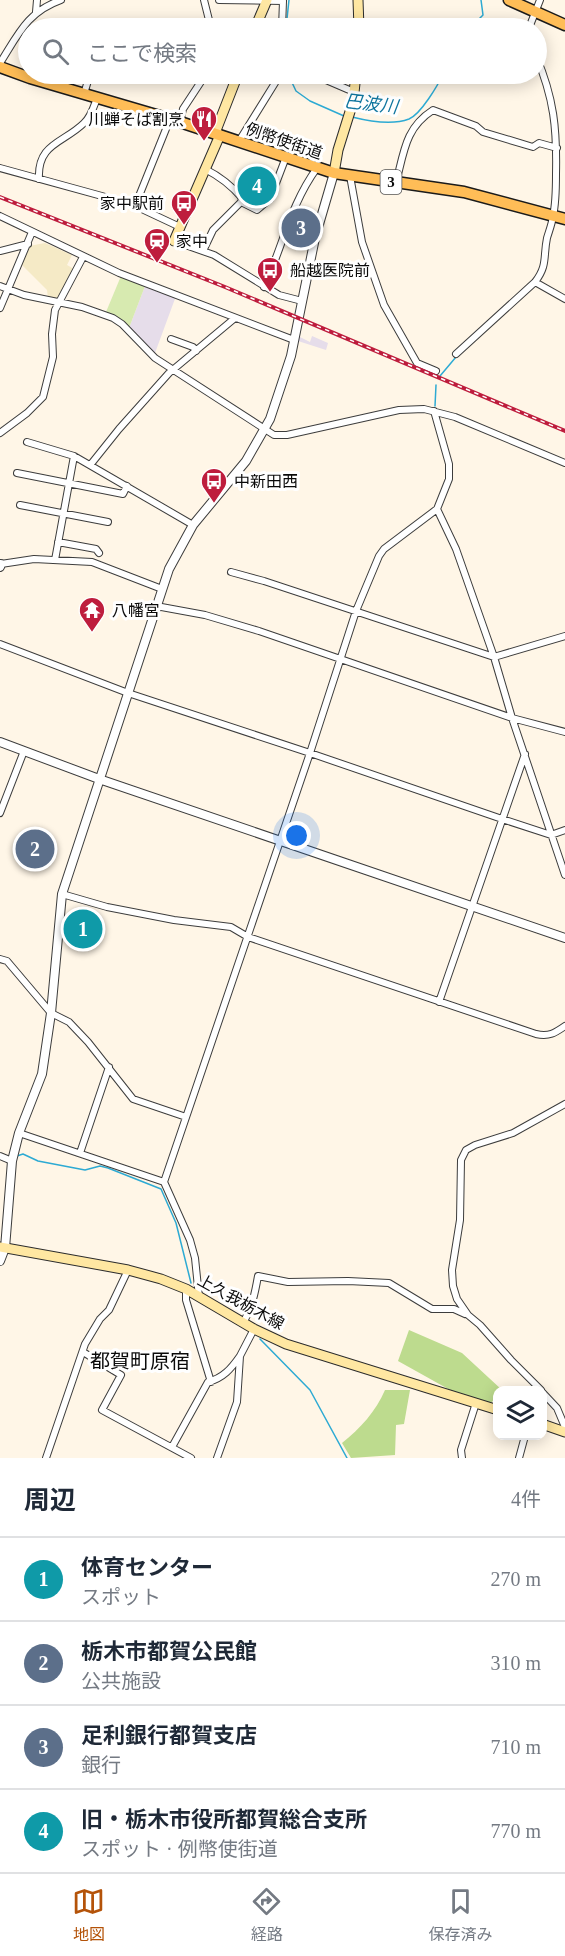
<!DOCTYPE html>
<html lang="ja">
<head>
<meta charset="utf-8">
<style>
	:root { --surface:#fff; --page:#f6f6f7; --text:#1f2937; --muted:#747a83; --line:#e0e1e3; --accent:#b45309 }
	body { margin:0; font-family:"Times New Roman","Noto Sans JP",serif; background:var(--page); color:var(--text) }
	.controls { position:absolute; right:18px; bottom:18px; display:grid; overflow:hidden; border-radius:12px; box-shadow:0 3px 15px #0003 }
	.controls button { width:54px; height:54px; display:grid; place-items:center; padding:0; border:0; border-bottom:2px solid var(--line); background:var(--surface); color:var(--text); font:30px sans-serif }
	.you { position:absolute; left:297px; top:836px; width:21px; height:21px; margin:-15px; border:4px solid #fff; border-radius:50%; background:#1a73e8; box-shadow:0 0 0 9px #1a73e833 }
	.badge { display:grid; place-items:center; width:39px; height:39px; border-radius:50%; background:var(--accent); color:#fff; font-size:20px; font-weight:700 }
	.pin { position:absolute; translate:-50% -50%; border:3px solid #fff; box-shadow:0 2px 6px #0006 }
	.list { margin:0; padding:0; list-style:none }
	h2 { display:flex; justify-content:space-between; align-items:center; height:78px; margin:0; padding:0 24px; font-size:26px }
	h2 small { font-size:20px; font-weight:400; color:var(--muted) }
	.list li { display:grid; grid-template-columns:39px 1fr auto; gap:18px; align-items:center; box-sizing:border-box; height:84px; padding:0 24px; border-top:2px solid var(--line) }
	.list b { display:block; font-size:22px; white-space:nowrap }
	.list p { margin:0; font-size:20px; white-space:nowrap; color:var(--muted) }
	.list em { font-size:20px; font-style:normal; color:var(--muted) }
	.icon { flex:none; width:33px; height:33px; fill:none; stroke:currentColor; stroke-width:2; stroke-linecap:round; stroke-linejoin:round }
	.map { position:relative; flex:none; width:565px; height:1458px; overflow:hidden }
	.search { position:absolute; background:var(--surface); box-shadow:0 3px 15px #0003; left:18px; right:18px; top:18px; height:66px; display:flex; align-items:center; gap:15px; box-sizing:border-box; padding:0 21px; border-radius:33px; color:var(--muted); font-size:22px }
	.sheet { height:414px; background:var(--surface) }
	nav { display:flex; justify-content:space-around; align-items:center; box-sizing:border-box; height:84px; border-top:2px solid var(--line); background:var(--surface); font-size:16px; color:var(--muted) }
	nav a { display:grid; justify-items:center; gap:3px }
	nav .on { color:var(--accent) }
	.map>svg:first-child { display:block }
	.industrial { fill:#e6ddea }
	.farmland { fill:#f5eac6 }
	.green { fill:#d7eab0 }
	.forest { fill:#bddb8e }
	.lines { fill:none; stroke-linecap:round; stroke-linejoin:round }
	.stream { stroke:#2daad3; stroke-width:1.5 }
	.minor-casing { stroke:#3d3d3d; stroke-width:8 }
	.tertiary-casing { stroke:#3d3d3d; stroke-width:10 }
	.secondary-casing { stroke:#2c2c2c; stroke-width:11 }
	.primary-casing { stroke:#1b1b1b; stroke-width:13 }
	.minor { stroke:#fff; stroke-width:6 }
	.tertiary { stroke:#fff; stroke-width:8 }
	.secondary { stroke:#ffe7a2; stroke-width:9 }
	.primary { stroke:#ffbd57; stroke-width:10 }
	.rail-casing { stroke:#be1d3d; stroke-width:4 }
	.rail { stroke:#fff; stroke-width:1.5; stroke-dasharray:4.5; stroke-linecap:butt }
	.labels { text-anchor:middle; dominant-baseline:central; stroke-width:6; stroke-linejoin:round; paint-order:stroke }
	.shield { fill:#fff; stroke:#545454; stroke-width:1.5 }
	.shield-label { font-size:15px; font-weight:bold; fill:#0a0a0a }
	.poi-label { font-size:16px; fill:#0a0a0a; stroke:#fff; text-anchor:start }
	.street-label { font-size:16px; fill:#0a0a0a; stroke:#fff }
	.water-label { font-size:18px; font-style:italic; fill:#10769f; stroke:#fff }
	.quarter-label { font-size:20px; fill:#0a0a0a; stroke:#fff }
</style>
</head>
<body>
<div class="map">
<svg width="565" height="1458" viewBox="0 0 565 1458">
	<rect width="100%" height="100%" fill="#fff6e7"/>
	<path class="industrial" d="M145 286 176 296 155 353 129 328Z
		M298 336 310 342 312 336 328 343 326 350 298 341Z"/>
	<path class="farmland" d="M45 243 72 255 67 265 74 269 57 301 48 298 47 290 21 264 29 246Z"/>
	<path class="green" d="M121 276 145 286 129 328 122 321 106 312Z"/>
	<path class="forest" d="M409 1330 462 1353 502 1390H498L497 1396 491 1403 450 1390 398 1361Z
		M385 1390H410L404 1424 396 1425 395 1455 351 1458 342 1443C360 1429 376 1411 385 1390Z"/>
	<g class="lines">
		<path class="stream" d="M286 28 289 0
			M470 28 483 15 481 0
			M288 74 296 91 310 101 344 116
			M352 117C368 121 393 125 409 119 421 114 438 85 443 74
			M440 376 456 357
			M435 406 436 385
			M17 1156 23 1154 38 1161 85 1170 100 1166 108 1168 161 1189 176 1223 191 1283
			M260 1339 310 1390 347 1458"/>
		<g class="minor-casing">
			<path id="minor" d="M204 0 211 28
				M219 0 283 1 282 28
				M36 12 37 0
				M529 28 540 0
				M0 63C18 35 27 12 61 0
				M315 74 326 80 354 92
				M64 88 68 74
				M84 94 90 74
				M180 122 183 109 206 74
				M239 141 275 83 279 74
				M0 168 131 204 180 227
				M205 169C219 176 231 185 242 198L241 202 257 210 270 199 286 157
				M350 176 362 242 384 305 417 363 436 371
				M39 179C37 143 64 143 84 123 91 117 94 106 97 98
				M396 183C404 152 405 128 433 110L476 126 483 132 533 147 539 143 557 148
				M135 206 170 119
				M0 216 119 273 294 340
				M174 241 214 255 279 295 302 301
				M0 251 28 244
				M203 251 213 230 241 202
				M535 282 565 299
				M0 286 24 295 82 307 113 318 122 324 155 358 274 435H287L399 410 424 409 455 417 565 463
				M264 287C283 246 290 205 317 168
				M0 308 32 232
				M171 339 193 347 196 351
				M456 354 535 282C548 265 543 257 547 238 549 231 552 224 553 216 556 203 556 188 556 174 557 129 554 98 536 56
				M0 433 27 413 43 397 53 357 52 334 55 310 83 257
				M27 442 74 456 193 525
				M91 464 119 429 169 373 235 318
				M17 473 123 494 127 486
				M20 505 108 522
				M437 509 456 549 494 657 512 718 565 875
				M58 542 96 549 99 553
				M55 560 74 456
				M1 564 34 559 92 562 162 589
				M231 572 264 581 494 657 565 636
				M156 606 205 615 259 631 512 718 565 732
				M0 644 128 693 310 753 502 819 551 835 565 830
				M0 813 24 751
				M62 894 107 907 174 920 231 927 248 937 536 1034C549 1037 555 1033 565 1026
				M0 959 7 961 51 1013 69 1022 88 1042 133 1099 186 1117
				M439 1002 525 754
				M19 1133 164 1182 190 1240 195 1258 199 1297
				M80 1153 109 1067
				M0 1156 12 1161
				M164 1182 310 753 356 611 379 556 384 549 437 509 449 479V464L434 411
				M186 1289V1300L211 1382
				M243 1323C252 1308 255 1293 258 1276L288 1282 348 1281 389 1283 432 1309H454L465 1314
				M83 1352 121 1375 102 1410 191 1458
				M541 1390 511 1360 480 1325 468 1315 457 1299 453 1286 452 1270 460 1220 461 1160 466 1150 475 1145 513 1133 565 1104
				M542 1392 557 1408 565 1427
				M172 1447 208 1382C223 1378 231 1369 240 1356
				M46 1458 85 1344 100 1319 109 1310 128 1270
				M217 1458 237 1402 240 1356 254 1329
				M462 1458 461 1450 476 1403
				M519 1458 525 1436"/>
		</g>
		<g class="tertiary-casing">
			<path id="tertiary" d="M0 567 1 564
				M0 742 99 779 565 938
				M0 1261 5 1248 12 1161 19 1133 42 1074 51 1013 62 894 169 569 193 525 246 461 270 419 291 356 315 238 334 173"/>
		</g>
		<g class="secondary-casing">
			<path id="secondary" d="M358 0 359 28
				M255 28 267 0
				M215 133 238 74
				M334 173 338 150 353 102 356 74
				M174 241 220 135
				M0 1247 128 1270 161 1279 186 1289 254 1329 286 1344 498 1410
				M542 1424 565 1432"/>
		</g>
		<g class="primary-casing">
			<path id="primary" d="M509 0 565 25
				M0 67 30 78 180 122 334 173 464 192 565 219"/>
		</g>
		<use href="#minor" class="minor"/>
		<use href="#tertiary" class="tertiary"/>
		<use href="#secondary" class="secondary"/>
		<use href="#primary" class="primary"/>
		<g class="rail-casing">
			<path id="rail" d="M0 197 225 287 565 431"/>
		</g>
		<use href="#rail" class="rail"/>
	</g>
	<defs>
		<g id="restaurant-pin" transform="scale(1.35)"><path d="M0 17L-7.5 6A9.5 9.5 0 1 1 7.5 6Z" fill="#be1d3d" stroke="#fff"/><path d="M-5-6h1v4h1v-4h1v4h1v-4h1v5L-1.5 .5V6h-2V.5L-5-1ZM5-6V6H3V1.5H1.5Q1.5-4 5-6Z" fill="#fff"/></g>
		<g id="bus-pin" transform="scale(1.35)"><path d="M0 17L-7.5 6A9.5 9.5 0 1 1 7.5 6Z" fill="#be1d3d" stroke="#fff"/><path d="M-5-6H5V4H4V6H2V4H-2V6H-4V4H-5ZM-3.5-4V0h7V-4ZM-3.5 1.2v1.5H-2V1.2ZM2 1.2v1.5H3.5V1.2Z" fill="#fff"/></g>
		<g id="station-pin" transform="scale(1.35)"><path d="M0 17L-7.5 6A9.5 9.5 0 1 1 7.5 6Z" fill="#be1d3d" stroke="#fff"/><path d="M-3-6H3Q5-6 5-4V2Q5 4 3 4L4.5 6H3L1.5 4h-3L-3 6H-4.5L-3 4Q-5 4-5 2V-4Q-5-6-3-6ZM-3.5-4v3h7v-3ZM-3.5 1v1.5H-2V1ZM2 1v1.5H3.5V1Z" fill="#fff"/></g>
		<g id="temple-pin" transform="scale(1.35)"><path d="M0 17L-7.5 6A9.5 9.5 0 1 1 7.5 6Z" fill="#be1d3d" stroke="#fff"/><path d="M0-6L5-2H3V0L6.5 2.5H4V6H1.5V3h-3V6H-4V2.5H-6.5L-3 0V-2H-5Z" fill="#fff"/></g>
	</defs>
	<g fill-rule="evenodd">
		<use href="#restaurant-pin" x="204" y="119"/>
		<use href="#bus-pin" x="184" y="203"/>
		<use href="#station-pin" x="157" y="241"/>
		<use href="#bus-pin" x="270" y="270"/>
		<use href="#bus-pin" x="214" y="481"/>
		<use href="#temple-pin" x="92" y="610"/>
	</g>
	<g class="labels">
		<rect class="shield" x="380.5" y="170" width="21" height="24" rx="4.5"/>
		<g class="shield-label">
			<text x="391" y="182">3</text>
		</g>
		<g class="poi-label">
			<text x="184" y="119" text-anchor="end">川蝉そば割烹</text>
			<text x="164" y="203" text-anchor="end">家中駅前</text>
			<text x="176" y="241">家中</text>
			<text x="290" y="270">船越医院前</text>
			<text x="234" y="481">中新田西</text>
			<text x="112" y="610">八幡宮</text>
		</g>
		<g class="street-label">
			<text transform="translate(284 141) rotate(19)">例幣使街道</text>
			<text transform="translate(241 1302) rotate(29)">上久我栃木線</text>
		</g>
		<g class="water-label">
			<text transform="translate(371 104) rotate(7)">巴波川</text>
		</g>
		<g class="quarter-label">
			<text x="140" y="1361">都賀町原宿</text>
		</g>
	</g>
</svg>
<div class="controls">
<button><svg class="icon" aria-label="layers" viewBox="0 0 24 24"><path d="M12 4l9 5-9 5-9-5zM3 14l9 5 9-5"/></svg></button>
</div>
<div class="you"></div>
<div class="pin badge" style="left:83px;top:929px;background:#0f9aa8">1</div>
<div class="pin badge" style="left:35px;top:849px;background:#5c6f8a">2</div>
<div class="pin badge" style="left:301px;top:228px;background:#5c6f8a">3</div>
<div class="pin badge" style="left:257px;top:186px;background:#0f9aa8">4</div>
<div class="search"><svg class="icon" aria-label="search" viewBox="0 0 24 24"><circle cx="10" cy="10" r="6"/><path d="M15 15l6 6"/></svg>ここで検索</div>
</div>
<section class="sheet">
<h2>周辺<small>4件</small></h2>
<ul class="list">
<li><span class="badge" style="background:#0f9aa8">1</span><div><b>体育センター</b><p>スポット</p></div><em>270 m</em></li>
<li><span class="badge" style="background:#5c6f8a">2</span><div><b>栃木市都賀公民館</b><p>公共施設</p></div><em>310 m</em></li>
<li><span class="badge" style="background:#5c6f8a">3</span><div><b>足利銀行都賀支店</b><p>銀行</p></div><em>710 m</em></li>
<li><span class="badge" style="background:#0f9aa8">4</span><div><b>旧・栃木市役所都賀総合支所</b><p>スポット · 例幣使街道</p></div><em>770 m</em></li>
</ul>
</section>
<nav>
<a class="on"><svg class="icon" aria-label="map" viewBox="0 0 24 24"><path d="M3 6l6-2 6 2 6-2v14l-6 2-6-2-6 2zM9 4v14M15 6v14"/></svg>地図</a>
<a><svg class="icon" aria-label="directions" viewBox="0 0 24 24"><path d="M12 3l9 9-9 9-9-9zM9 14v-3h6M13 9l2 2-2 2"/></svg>経路</a>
<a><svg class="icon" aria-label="saved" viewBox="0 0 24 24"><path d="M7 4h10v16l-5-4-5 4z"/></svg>保存済み</a>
</nav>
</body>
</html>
